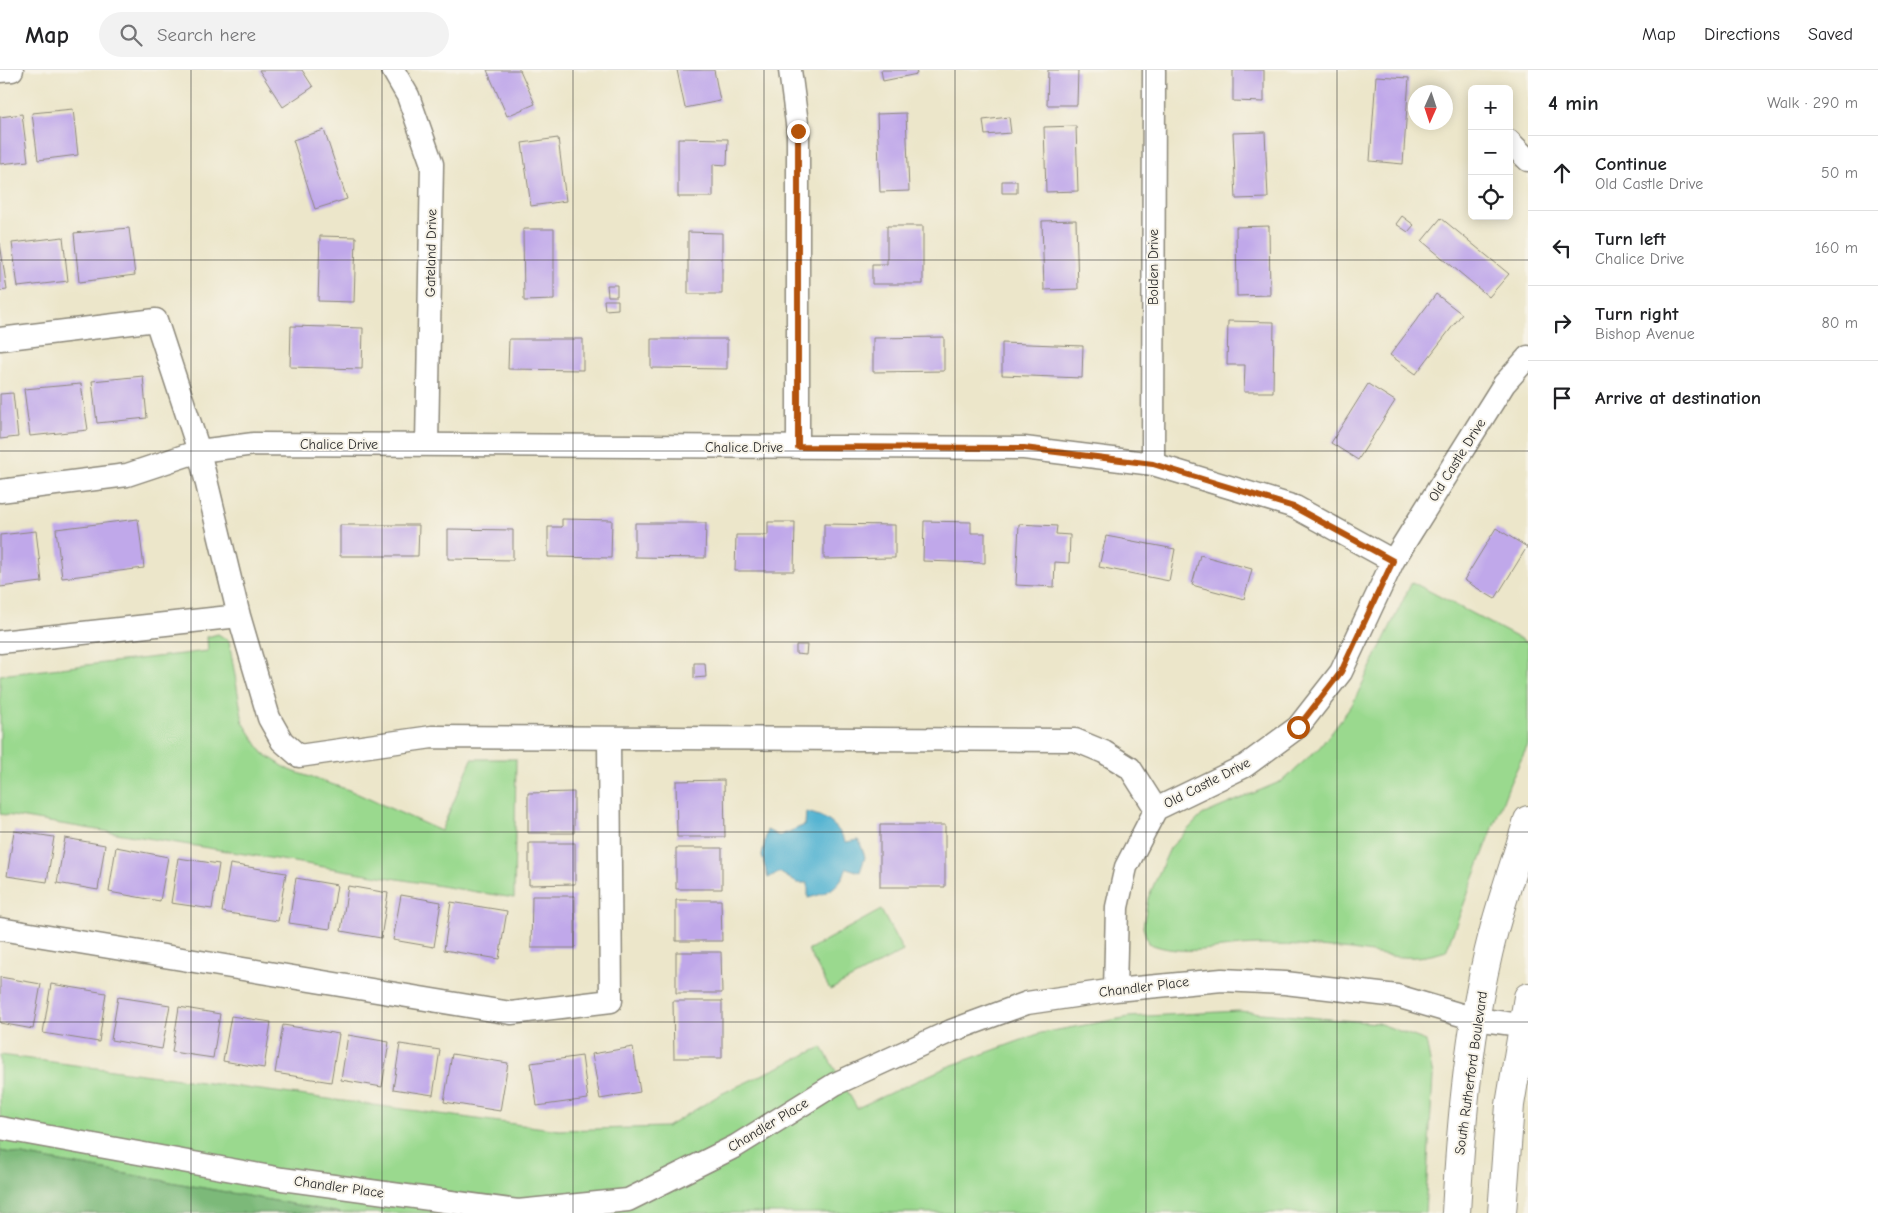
<!DOCTYPE html>
<html lang="en">
<head>
<meta charset="utf-8">
<style>
	:root { --surface:#fff; --page:#f2f2f2; --text:#202124; --muted:#757577; --line:#e0e0e0 }
	body { margin:0; font-family:"Comic Neue",sans-serif; background:var(--page); color:var(--text) }
	.controls { position:absolute; right:15px; top:15px; display:grid; overflow:hidden; border-radius:8px; box-shadow:0 2px 12px #0003 }
	.controls button { width:45px; height:45px; display:grid; place-items:center; padding:0; border:0; border-bottom:1px solid var(--line); background:var(--surface); color:var(--text); font:25px sans-serif }
	.compass { position:absolute; left:1408px; top:15px; width:45px; height:45px; border-radius:50%; background:var(--surface); box-shadow:0 2px 12px #0003; rotate:183deg }
	.stop { position:absolute; width:15px; height:15px; margin:-11px; border:4px solid #b45309; border-radius:50%; background:#fff }
	.stop.end { background:#b45309; border-color:#fff; box-shadow:0 1px 5px #0008 }
	.list { margin:0; padding:0; list-style:none }
	h2 { display:flex; justify-content:space-between; align-items:center; height:65px; margin:0; padding:0 20px; font-size:21px }
	h2 small { font-size:16px; font-weight:400; color:var(--muted) }
	.list li { display:grid; grid-template-columns:32px 1fr auto; gap:15px; align-items:center; box-sizing:border-box; height:75px; padding:0 20px; border-top:1px solid var(--line) }
	.list b { display:block; font-size:19px; white-space:nowrap }
	.list p { margin:0; font-size:16px; white-space:nowrap; color:var(--muted) }
	.list em { font-size:16px; font-style:normal; color:var(--muted) }
	.icon { flex:none; width:28px; height:28px; fill:none; stroke:currentColor; stroke-width:2; stroke-linecap:round; stroke-linejoin:round }
	.map { position:relative; flex:none; width:1528px; height:1143px; overflow:hidden }
	header { display:flex; align-items:center; gap:30px; box-sizing:border-box; height:70px; padding:0 25px; background:var(--surface); border-bottom:1px solid var(--line) }
	header strong { font-size:24px }
	nav { display:flex; gap:28px; margin-inline-start:auto; font-size:18px }
	.search { width:350px; height:45px; background:var(--page); display:flex; align-items:center; gap:12px; box-sizing:border-box; padding:0 18px; border-radius:28px; color:var(--muted); font-size:19px }
	main { display:flex }
	aside { flex:1; background:var(--surface) }
	.map>svg:first-child { display:block }
	.green { fill:#9ad98e; stroke:#62825c }
	.forest { fill:#7bb979; stroke:#537252 }
	.water { fill:#54b4d2; stroke:#40707e }
	.building { fill:#c0a8ea }
	.lines { fill:none; stroke-linecap:round; stroke-linejoin:round }
	.minor-casing { stroke:#8c887a; stroke-width:25 }
	.trunk-casing { stroke:#8c887a; stroke-width:30 }
	.minor { stroke:#fff; stroke-width:22 }
	.trunk { stroke:#fff; stroke-width:28 }
	.route { stroke:#b45309; stroke-width:6 }
	.grid { fill:none; stroke:#2b2b2b; stroke-width:1; stroke-opacity:0.55 }
	.labels { text-anchor:middle; dominant-baseline:central; stroke-width:4; stroke-linejoin:round; paint-order:stroke }
	.street-label { font-size:14px; fill:#2b2b2b; stroke:#f7f3e8 }
</style>
</head>
<body>
<header>
<strong>Map</strong>
<div class="search"><svg class="icon" aria-label="search" viewBox="0 0 24 24"><circle cx="10" cy="10" r="6"/><path d="M15 15l6 6"/></svg>Search here</div>
<nav><a>Map</a><a>Directions</a><a>Saved</a></nav>
</header>
<main>
<div class="map">
<svg width="1528" height="1143" viewBox="0 0 1528 1143">
	<rect width="100%" height="100%" fill="#f7f3e8"/>
	<filter id="ink" filterUnits="userSpaceOnUse"><feTurbulence type="fractalNoise" baseFrequency=".02" numOctaves="2"/><feDisplacementMap in="SourceGraphic" scale="10" xChannelSelector="R" yChannelSelector="G"/><feConvolveMatrix kernelMatrix="1 2 1 2 8 2 1 2 1" color-interpolation-filters="sRGB"/></filter>
	<filter id="wash" filterUnits="userSpaceOnUse"><feTurbulence type="fractalNoise" baseFrequency=".0096" numOctaves="4" result="noise"/><feDisplacementMap in="SourceGraphic" scale="20" xChannelSelector="R" yChannelSelector="G"/><feGaussianBlur stdDeviation="1.12" result="paint"/><feColorMatrix in="noise" values="0 0 0 0 0 0 0 0 0 0 0 0 0 0 0 0 0 1.4 0 .05"/><feComposite in="paint" operator="in"/></filter>
	<g filter="url(#wash)">
		<rect width="100%" height="100%" fill="#ece6ca"/>
		<path class="green" d="M1412 512 1528 573V675L1510 713 1446 881C1409 893 1389 885 1352 880 1324 877 1293 875 1265 875 1227 874 1184 889 1148 873L1143 857 1148 828 1170 778 1202 745 1282 711 1320 677 1352 635Z
			M218 564 229 571 243 652 263 683 289 700 349 720 441 761 472 689H516L514 828 0 744V605L208 581 207 567Z
			M881 840 903 881 830 920 808 880Z
			M1238 941 1378 953 1426 971 1433 1006 1425 1143H341L0 1081V985L559 1060 667 1057 721 1024 822 977 857 1038 947 997 1041 963 1129 947Z"/>
		<path class="forest" d="M0 1081 341 1143H0Z"/>
		<path class="water" d="M806 742C827 747 836 754 846 772L859 770 865 787 860 802 847 798C839 818 828 823 808 828V813H797L779 802 768 808 762 786 767 760 779 766 805 755Z"/>
		<g id="blocks">
			<path class="building" d="M259 0H302L313 17 283 37Z
				M487 0H520L535 34 507 46Z
				M677 0H714L720 31 685 38Z
				M881 0H916L917 4 883 11Z
				M1048 0H1078L1077 35H1047Z
				M1233 0H1264V32L1233 31Z
				M1376 6 1409 8 1403 94 1370 91Z
				M73 39 78 85 38 90 32 43Z
				M906 43 909 121 880 122 877 44Z
				M22 44 28 91 0 94V47Z
				M1009 47 1011 63 985 65 983 50Z
				M1076 56 1078 121 1046 122 1044 57Z
				M324 60 347 129 315 139 293 70Z
				M1265 62 1268 128 1236 129 1233 63Z
				M558 68 566 131 531 136 522 73Z
				M678 68 728 69 727 95 713 94V127H678Z
				M1002 111H1017V123H1002Z
				M1402 146 1414 155 1408 162 1396 154Z
				M1441 148 1509 204 1489 227 1422 171Z
				M1076 150 1078 219 1044 220 1042 151Z
				M887 156H923V214H872V194H887Z
				M1269 156 1270 225 1237 226 1236 157Z
				M129 158 135 205 79 212 74 163Z
				M523 159H554V230L524 231Z
				M688 162 722 163V224H688Z
				M320 166 356 167 354 232 318 231Z
				M63 167 68 211 18 217 12 173Z
				M0 173 7 220 0 221Z
				M607 215H617V226H608Z
				M1436 224 1462 244 1416 304 1390 285Z
				M604 230H618V239L605 240Z
				M1228 251 1274 252 1273 322H1244L1245 295H1227Z
				M291 256 363 258 362 299 290 297Z
				M944 267V301L873 302V268Z
				M509 269H583V300L508 299Z
				M651 269H727V299L651 298Z
				M1002 273 1083 276 1082 308 1002 305Z
				M143 306 147 348 97 353 92 311Z
				M81 314 88 360 30 366 24 319Z
				M1368 314 1395 331 1358 390 1331 373Z
				M13 323 18 367 0 369V324Z
				M138 449 144 498 62 508 56 459Z
				M562 449 612 450 611 488 548 487V457H562Z
				M924 451 971 452V463H985V493L923 491Z
				M768 452H795L794 501H735L736 465H768Z
				M635 453H706L705 488 635 487Z
				M824 454 895 455V488L824 489Z
				M1019 454 1057 456 1056 464 1070 465 1069 493 1055 492 1054 517 1016 515Z
				M340 455H419L418 486H340Z
				M1496 458 1527 477 1495 529 1464 510Z
				M448 459 513 460V490L448 489Z
				M36 461 42 512 0 517V465Z
				M1106 466 1175 479 1169 511 1099 497Z
				M1200 485 1252 499 1244 529 1192 515Z
				M796 575H807L806 585 796 584Z
				M694 593H705L706 607 694 608Z
				M724 710 725 767H677L676 711Z
				M574 722V763H528V723Z
				M880 755H945V817H880Z
				M14 761 54 767 47 812 7 806Z
				M65 768 105 775 98 820 57 813Z
				M529 773H575V814L529 815Z
				M116 777 168 787 160 831 109 822Z
				M676 778H722V819H676Z
				M178 788 219 794 212 839 171 833Z
				M230 794 286 803 278 851 222 842Z
				M296 808 337 815 330 859 289 853Z
				M348 816 388 823 381 868 341 861Z
				M401 825 441 832 434 877 393 870Z
				M532 826H575V878H531Z
				M676 830H721L722 871H676Z
				M451 832 507 841 499 889 444 880Z
				M676 882H721L722 923H676Z
				M0 907 41 914 33 959 0 953Z
				M51 914 106 923 99 972 43 963Z
				M118 927 170 935 162 979 111 970Z
				M673 931H722V988H674Z
				M179 937 220 944 213 988 172 982Z
				M231 946 271 952 264 998 223 991Z
				M283 955 339 964 331 1012 275 1003Z
				M348 965 389 972 382 1017 341 1010Z
				M400 974 440 980 433 1025 393 1019Z
				M633 977 640 1022 600 1029 592 984Z
				M452 984 508 993 500 1041 444 1032Z
				M582 986 588 1029 537 1036 531 993Z"/>
		</g>
	</g>
	<g filter="url(#ink)">
		<use href="#blocks" fill-opacity="0" stroke="#8c887a" stroke-width="1"/>
		<g class="lines">
			<g class="minor-casing">
				<path id="minor" d="M393 0 408 26 432 94 427 374
					M790 0 798 61V377
					M0 1 12 0
					M1509 71 1528 90
					M0 269 156 250 199 381 239 546 0 572
					M1153 394 1154 0
					M0 421 127 405 199 381 254 374 1024 378 1153 394 1295 437 1393 491
					M239 546 269 648 282 671 299 686 432 667 1075 670 1104 682 1130 698 1156 739
					M0 859 511 943 611 931 609 668
					M1115 920 1117 837 1126 797 1156 739 1245 696 1298 657 1341 602 1393 491 1504 314 1528 287
					M0 1058 282 1109 518 1141 628 1130 736 1076 835 1014 951 961 1027 933 1115 920 1222 910 1285 913 1397 926 1475 949 1528 956"/>
			</g>
			<g class="trunk-casing">
				<path id="trunk" d="M1456 1143C1461 1049 1470 951 1494 860 1504 823 1517 787 1528 750
					M1502 1143 1510 1035 1528 927"/>
			</g>
			<use href="#minor" class="minor"/>
			<use href="#trunk" class="trunk"/>
		</g>
	</g>
	<g class="lines" filter="url(#ink)">
		<path class="route" d="M798 61V377L1024 378 1153 394 1294 437 1393 491 1341 602 1298 657"/>
	</g>
	<path class="grid" d="M191 0V1143M382 0V1143M573 0V1143M764 0V1143M955 0V1143M1146 0V1143M1337 0V1143M0 190H1528M0 381H1528M0 572H1528M0 762H1528M0 952H1528"/>
	<g class="labels">
		<g class="street-label">
			<text transform="translate(431 183) rotate(-89)">Gateland Drive</text>
			<text transform="translate(1153 197) rotate(-90)">Bolden Drive</text>
			<text x="339" y="374">Chalice Drive</text>
			<text x="744" y="377">Chalice Drive</text>
			<text transform="translate(1457 390) rotate(-58)">Old Castle Drive</text>
			<text transform="translate(1207 713) rotate(-27)">Old Castle Drive</text>
			<text transform="translate(1144 917) rotate(-7)">Chandler Place</text>
			<text transform="translate(1471 1003) rotate(-82)">South Rutherford Boulevard</text>
			<text transform="translate(768 1055) rotate(-31)">Chandler Place</text>
			<text transform="translate(339 1117) rotate(8)">Chandler Place</text>
		</g>
	</g>
</svg>
<div class="controls">
<button>+</button>
<button>−</button>
<button><svg class="icon" aria-label="locate" viewBox="0 0 24 24"><circle cx="12" cy="12" r="6"/><path d="M12 2v4M12 18v4M2 12h4M18 12h4"/></svg></button>
</div>
<svg class="compass" viewBox="-18 -18 36 36"><path d="M0-13l5 13h-10z" fill="#e53935"/><path d="M0 13l5-13h-10z" fill="#757577"/></svg>
<div class="stop" style="left:1298px;top:657px"></div>
<div class="stop end" style="left:798px;top:61px"></div>
</div>
<aside>
<h2>4 min<small>Walk · 290 m</small></h2>
<ul class="list">
<li><svg class="icon" aria-label="ahead" viewBox="0 0 24 24"><path d="M12 20V5M6 11l6-6 6 6"/></svg><div><b>Continue</b><p>Old Castle Drive</p></div><em>50 m</em></li>
<li><svg class="icon" aria-label="left" viewBox="0 0 24 24"><path d="M17 20v-9H6M10 6l-5 5 5 5"/></svg><div><b>Turn left</b><p>Chalice Drive</p></div><em>160 m</em></li>
<li><svg class="icon" aria-label="right" viewBox="0 0 24 24"><path d="M7 20v-9h11M14 6l5 5-5 5"/></svg><div><b>Turn right</b><p>Bishop Avenue</p></div><em>80 m</em></li>
<li><svg class="icon" aria-label="arrive" viewBox="0 0 24 24"><path d="M6 21V4h12l-3 4 3 4H6"/></svg><div><b>Arrive at destination</b></div></li>
</ul>
</aside>
</main>
</body>
</html>
